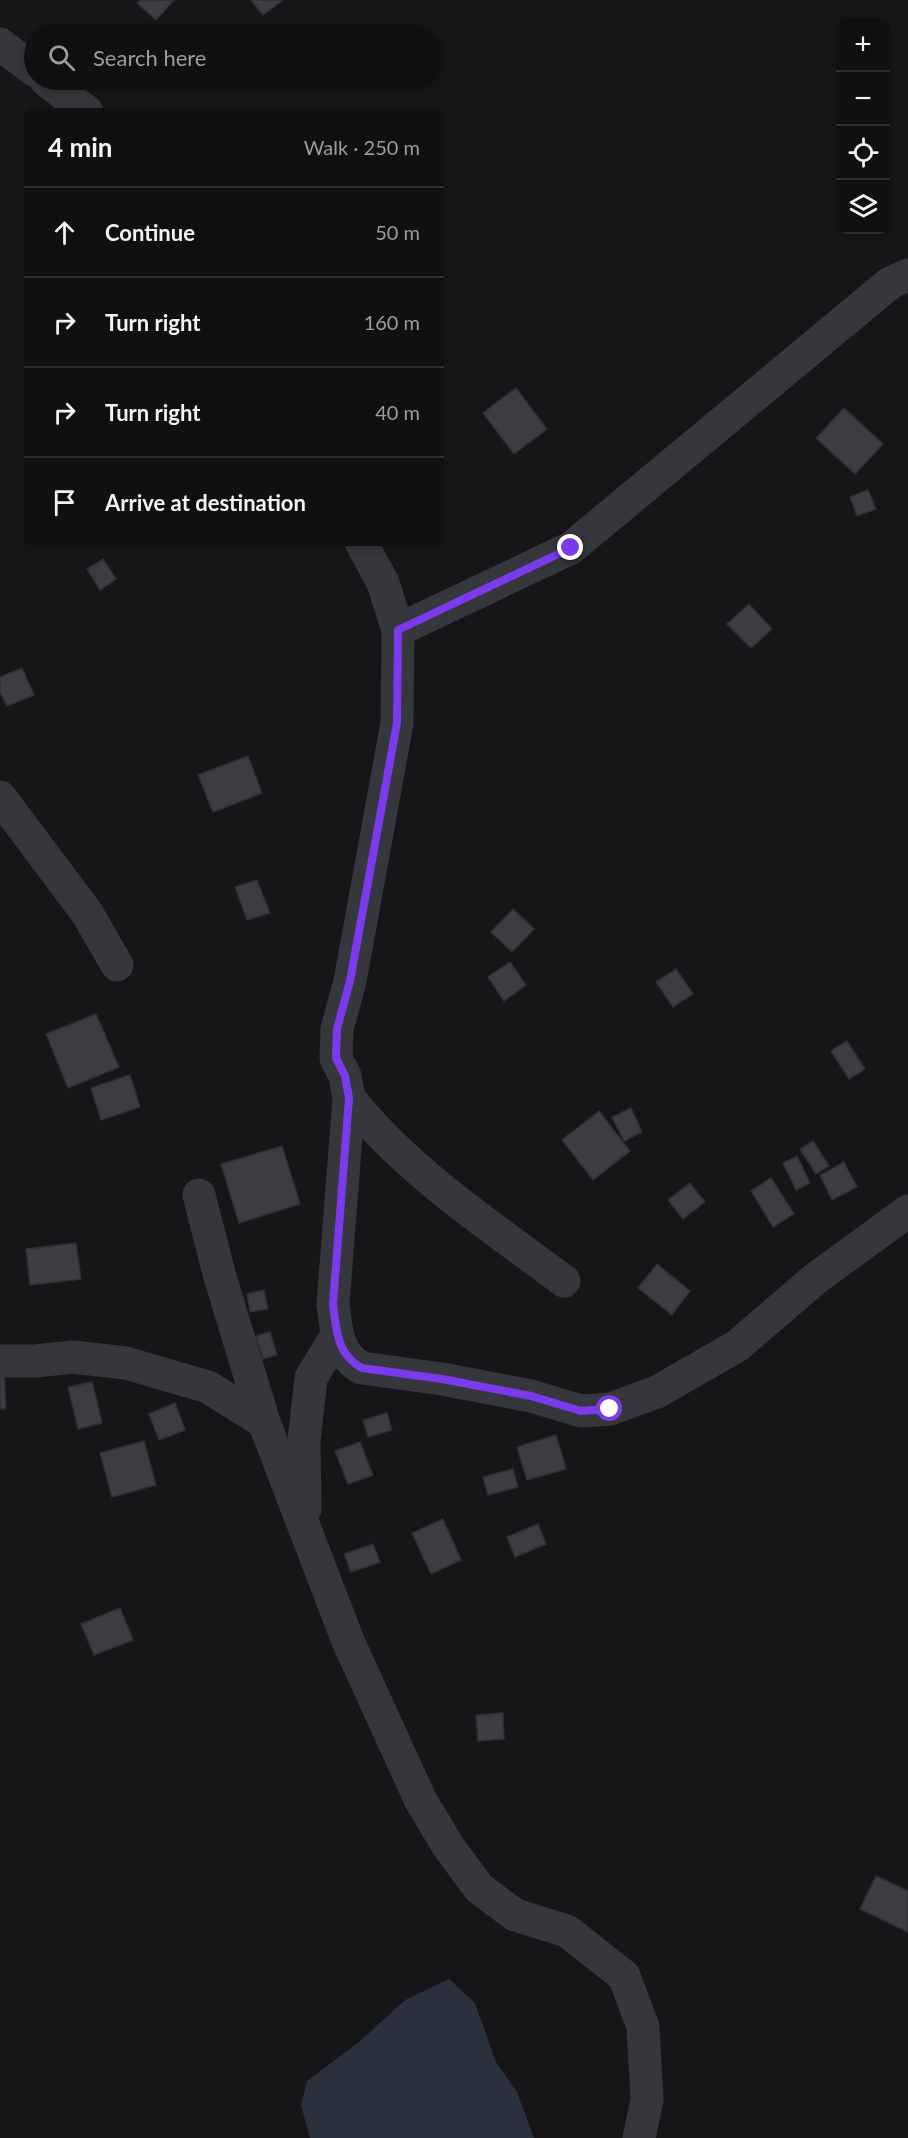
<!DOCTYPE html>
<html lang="en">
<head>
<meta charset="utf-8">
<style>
	:root { --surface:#101011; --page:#1e1e1f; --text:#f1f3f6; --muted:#9c9d9f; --line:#303031 }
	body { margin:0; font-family:Lato,sans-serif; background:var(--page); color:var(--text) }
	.controls { position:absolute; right:18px; top:18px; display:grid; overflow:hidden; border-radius:12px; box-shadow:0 3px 9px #0003 }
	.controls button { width:54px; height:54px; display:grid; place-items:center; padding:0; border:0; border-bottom:2px solid var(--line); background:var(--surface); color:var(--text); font:30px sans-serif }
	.stop { position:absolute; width:18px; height:18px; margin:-14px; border:4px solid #7c3aed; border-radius:50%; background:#fff }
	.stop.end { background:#7c3aed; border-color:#fff; box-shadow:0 2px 6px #0008 }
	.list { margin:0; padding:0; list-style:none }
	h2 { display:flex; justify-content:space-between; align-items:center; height:78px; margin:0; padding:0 24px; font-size:26px }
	h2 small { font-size:20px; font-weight:400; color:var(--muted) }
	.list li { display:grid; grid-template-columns:39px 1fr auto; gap:18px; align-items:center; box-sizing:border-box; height:90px; padding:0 24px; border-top:2px solid var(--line) }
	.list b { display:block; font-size:22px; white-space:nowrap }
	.list em { font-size:20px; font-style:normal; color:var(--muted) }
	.icon { flex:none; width:33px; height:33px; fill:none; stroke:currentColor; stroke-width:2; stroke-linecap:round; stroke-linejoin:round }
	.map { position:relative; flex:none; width:908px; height:2138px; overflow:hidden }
	.search { position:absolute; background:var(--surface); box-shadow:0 3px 9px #0003; left:24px; top:24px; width:420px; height:66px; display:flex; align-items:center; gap:15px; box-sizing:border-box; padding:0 21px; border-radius:33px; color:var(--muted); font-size:22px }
	.panel { position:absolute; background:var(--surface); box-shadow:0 3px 9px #0003; left:24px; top:108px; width:420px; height:438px; border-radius:12px }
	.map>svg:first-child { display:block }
	.water { fill:#2a313d }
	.building { fill:#3d3c43; stroke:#302f34; stroke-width:1.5 }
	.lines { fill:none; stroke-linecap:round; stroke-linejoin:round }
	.minor { stroke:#36363d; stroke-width:33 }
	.route { stroke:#7c3aed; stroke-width:8 }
</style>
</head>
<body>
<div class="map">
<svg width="908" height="2138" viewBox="0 0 908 2138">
	<rect width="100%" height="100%" fill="#161517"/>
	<path class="water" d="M449 1979 475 2003 496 2062 517 2092 534 2138H310L301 2105 307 2081 359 2042 405 2000Z"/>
	<path class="building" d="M140 0H174L156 20 137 3Z
		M251 0H283L263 15Z
		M516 388 547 429 514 454 483 413Z
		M844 408 883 444 855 474 816 438Z
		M868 490 876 509 857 516 850 497Z
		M103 559 116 579 100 590 87 569Z
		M749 604 772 629 751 648 727 624Z
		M22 668 34 695 7 706 0 692V677Z
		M248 756 262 793 213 812 198 775Z
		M257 880 270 913 247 920 235 887Z
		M513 909 534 929 512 952 491 932Z
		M510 962 526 985 504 1001 488 977Z
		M676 969 693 994 673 1007 656 982Z
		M96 1014 119 1067 68 1088 46 1034Z
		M847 1041 865 1069 849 1079 831 1051Z
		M130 1075 140 1107 101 1120 91 1088Z
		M631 1108 642 1132 624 1141 612 1117Z
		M599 1111 630 1151 593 1180 562 1140Z
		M813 1141 829 1166 816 1174 800 1149Z
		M282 1146 300 1204 239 1223 221 1164Z
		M797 1156 810 1183 796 1190 783 1163Z
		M844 1162 857 1187 832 1200 820 1175Z
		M771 1178 794 1214 773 1227 751 1191Z
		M690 1183 705 1202 683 1219 668 1200Z
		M76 1243 81 1279 30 1285 26 1249Z
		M657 1264 690 1291 672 1315 638 1288Z
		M264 1290 268 1309 250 1312 247 1294Z
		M270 1332 277 1355 263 1359 256 1336Z
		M0 1374H4L6 1409H0Z
		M92 1382 102 1423 78 1429 68 1387Z
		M175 1403 185 1430 159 1440 149 1414Z
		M387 1413 392 1430 368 1437 363 1420Z
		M556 1435 566 1469 527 1480 517 1447Z
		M144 1441 156 1485 112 1497 100 1453Z
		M360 1442 373 1475 348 1484 335 1451Z
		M513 1469 518 1487 488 1495 483 1477Z
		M443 1519 461 1560 431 1574 412 1533Z
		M538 1524 546 1544 515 1557 507 1537Z
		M373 1544 380 1562 351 1572 344 1554Z
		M120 1608 133 1640 94 1655 81 1624Z
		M503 1713 504 1739 478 1741 476 1715Z
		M876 1876 908 1891V1932L860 1909Z"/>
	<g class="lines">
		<path class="minor" d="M0 44 34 70
			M46 80 87 112
			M361 542 383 583 398 630 397 723 350 981 337 1029 336 1058 345 1076 349 1098 333 1304C336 1329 337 1355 362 1368L442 1379 531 1396 581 1411 610 1409 657 1392 737 1346 815 1279 908 1211
			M398 630 571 548 890 283 908 275
			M0 797 87 913 117 965
			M349 1098C408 1172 489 1225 564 1281
			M199 1195 220 1277 264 1422 348 1641 420 1799 448 1846 479 1888 515 1915 567 1931 624 1976 643 2027 647 2100 639 2138
			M0 1361H35L73 1357 126 1363 208 1387 264 1422
			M305 1509 304 1441 311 1378 337 1335"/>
	</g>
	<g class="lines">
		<path class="route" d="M571 548 398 630 397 723 350 981 337 1029 336 1058 345 1076 349 1098 333 1304C336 1329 337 1355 362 1368L442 1379 531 1396 581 1411 610 1409"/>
	</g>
</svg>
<div class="controls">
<button>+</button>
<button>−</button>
<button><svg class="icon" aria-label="locate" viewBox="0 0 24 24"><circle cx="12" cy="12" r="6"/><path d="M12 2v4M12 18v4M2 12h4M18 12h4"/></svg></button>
<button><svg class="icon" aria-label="layers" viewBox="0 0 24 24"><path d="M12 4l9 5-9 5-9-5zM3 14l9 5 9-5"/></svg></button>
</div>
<div class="stop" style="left:610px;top:1409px"></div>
<div class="stop end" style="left:571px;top:548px"></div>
<div class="search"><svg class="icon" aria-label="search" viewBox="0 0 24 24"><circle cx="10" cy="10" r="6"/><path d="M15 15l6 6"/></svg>Search here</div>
<section class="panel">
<h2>4 min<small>Walk · 250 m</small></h2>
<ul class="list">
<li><svg class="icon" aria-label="ahead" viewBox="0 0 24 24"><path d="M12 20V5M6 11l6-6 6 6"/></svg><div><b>Continue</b></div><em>50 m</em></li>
<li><svg class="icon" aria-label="right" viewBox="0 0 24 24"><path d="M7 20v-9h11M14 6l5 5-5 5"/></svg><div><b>Turn right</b></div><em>160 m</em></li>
<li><svg class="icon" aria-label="right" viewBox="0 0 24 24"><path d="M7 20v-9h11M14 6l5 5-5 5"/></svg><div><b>Turn right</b></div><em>40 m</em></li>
<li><svg class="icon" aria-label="arrive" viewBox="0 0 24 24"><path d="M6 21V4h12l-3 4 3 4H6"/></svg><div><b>Arrive at destination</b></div></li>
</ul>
</section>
</div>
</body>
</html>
